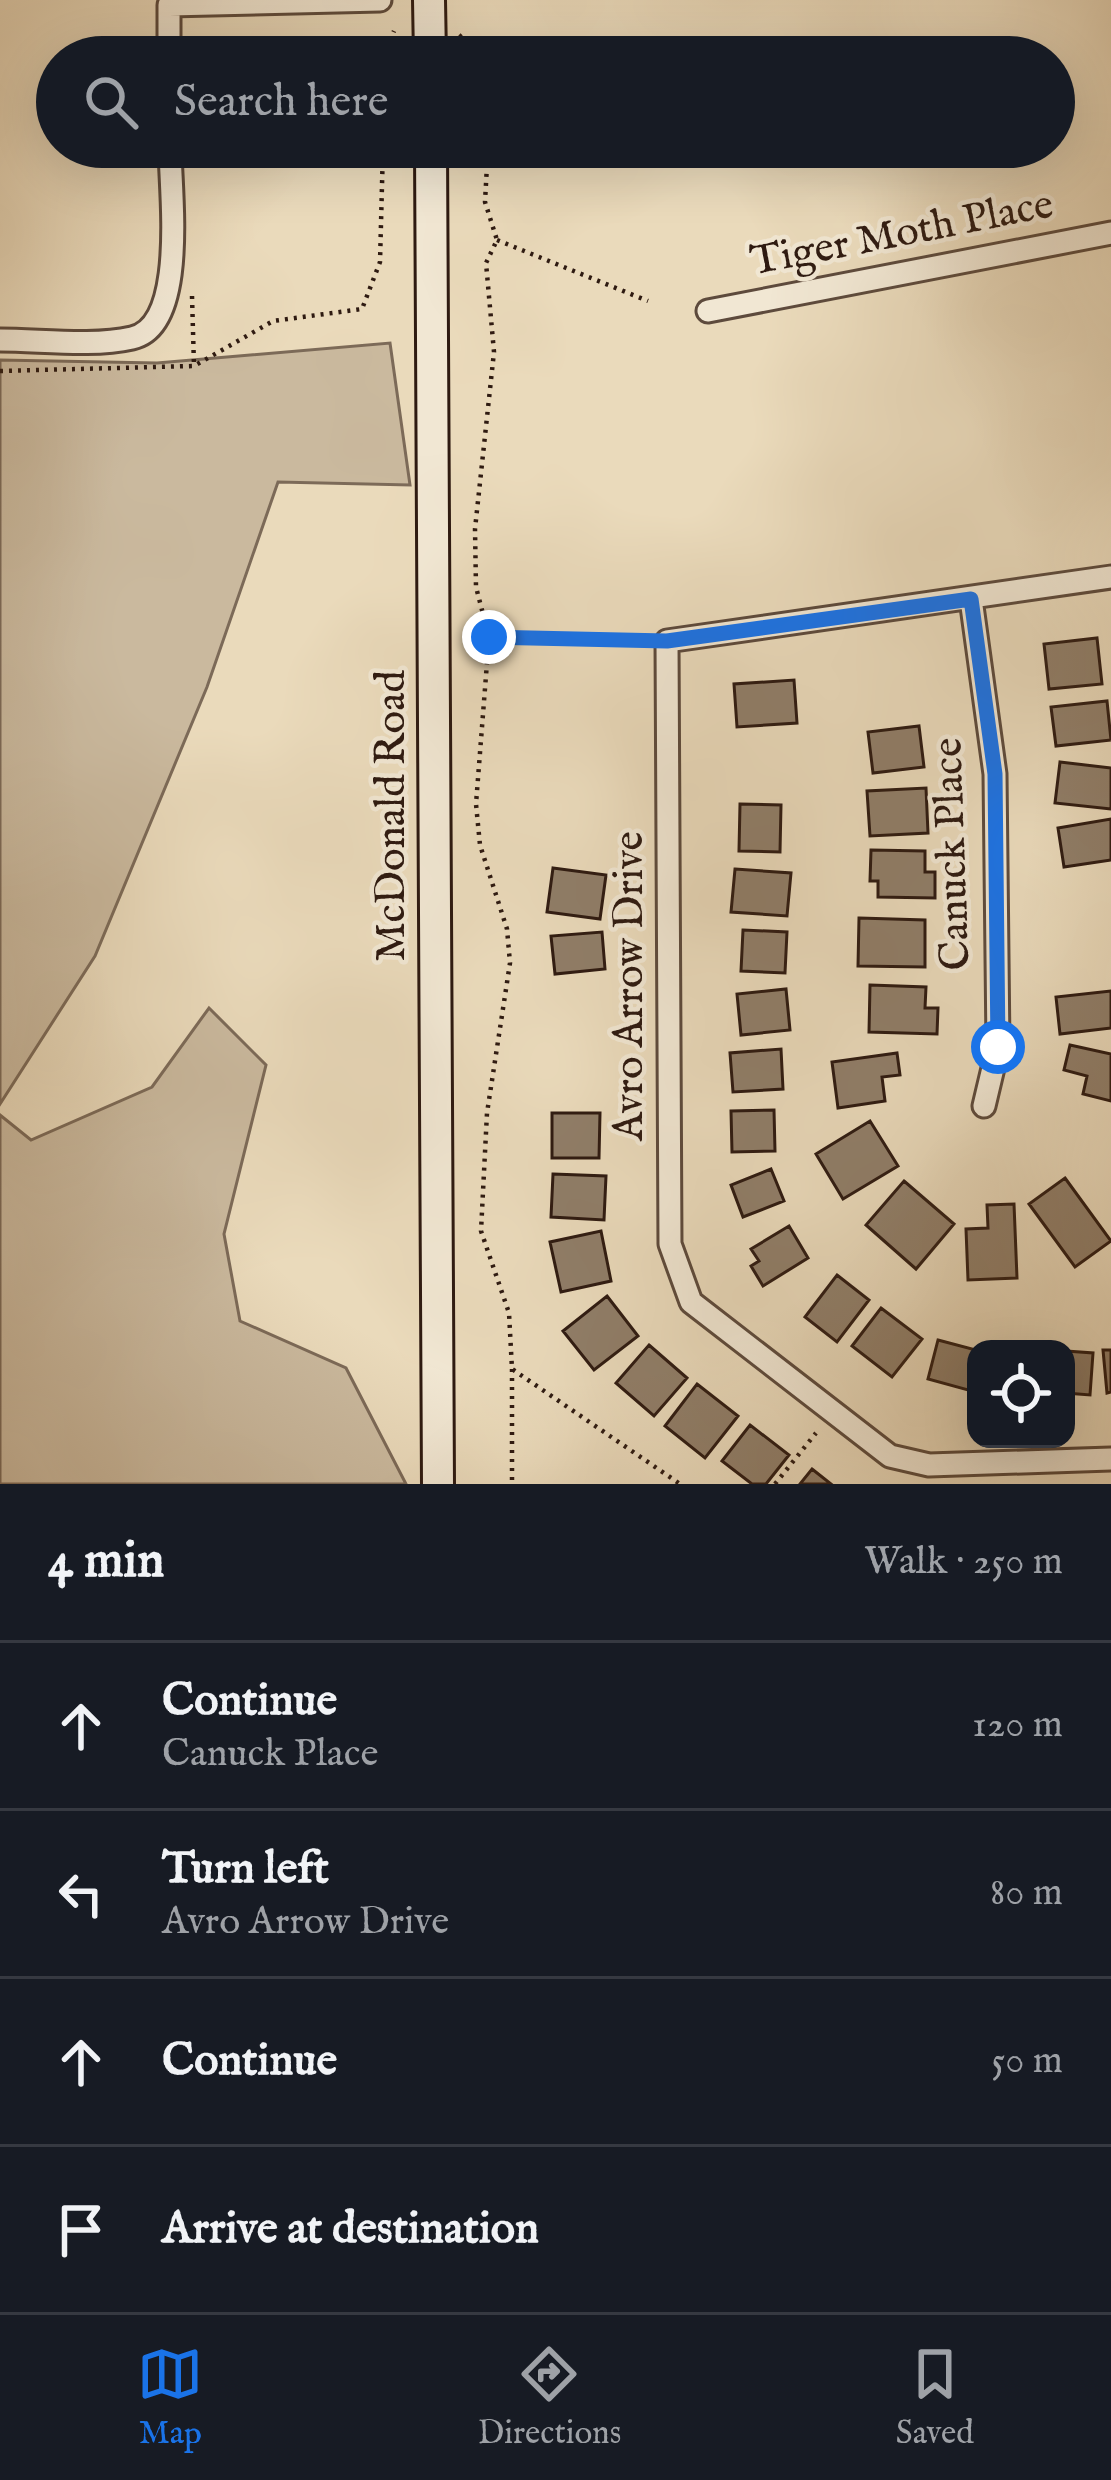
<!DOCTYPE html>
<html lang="en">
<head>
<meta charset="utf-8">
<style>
	:root { --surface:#171b24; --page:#20242c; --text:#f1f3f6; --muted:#9ea1a6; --line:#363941; --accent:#1a73e8 }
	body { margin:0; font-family:"IM FELL English",serif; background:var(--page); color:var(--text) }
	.controls { position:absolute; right:36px; bottom:36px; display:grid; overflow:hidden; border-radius:24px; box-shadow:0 12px 48px #0002 }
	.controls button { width:108px; height:108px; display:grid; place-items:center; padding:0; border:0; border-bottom:3px solid var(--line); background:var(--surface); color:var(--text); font:60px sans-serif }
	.stop { position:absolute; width:36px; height:36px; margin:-27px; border:9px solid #1a73e8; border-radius:50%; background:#fff }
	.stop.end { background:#1a73e8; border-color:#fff; box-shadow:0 3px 12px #0008 }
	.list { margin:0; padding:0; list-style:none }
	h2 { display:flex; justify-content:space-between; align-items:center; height:156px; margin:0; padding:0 48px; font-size:51px }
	h2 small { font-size:39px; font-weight:400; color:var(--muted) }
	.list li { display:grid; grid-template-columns:78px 1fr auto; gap:36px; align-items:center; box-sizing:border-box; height:168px; padding:0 48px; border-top:3px solid var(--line) }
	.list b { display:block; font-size:45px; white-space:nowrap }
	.list p { margin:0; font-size:39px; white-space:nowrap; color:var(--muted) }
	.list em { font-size:39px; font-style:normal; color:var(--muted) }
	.icon { flex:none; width:66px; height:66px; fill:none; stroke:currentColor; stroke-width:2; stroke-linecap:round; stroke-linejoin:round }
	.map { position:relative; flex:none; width:1111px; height:1484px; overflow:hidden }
	.search { position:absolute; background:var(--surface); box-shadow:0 12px 48px #0002; left:36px; right:36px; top:36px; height:132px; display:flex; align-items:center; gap:30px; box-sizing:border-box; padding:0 42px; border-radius:66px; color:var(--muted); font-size:45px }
	.sheet { height:828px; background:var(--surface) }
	nav { display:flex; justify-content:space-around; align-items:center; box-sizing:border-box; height:168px; border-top:3px solid var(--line); background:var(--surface); font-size:33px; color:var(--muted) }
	nav a { display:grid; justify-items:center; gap:6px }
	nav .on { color:var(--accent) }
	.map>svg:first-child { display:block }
	.green { fill:#cab99e; stroke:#7c6a58; stroke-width:3 }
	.building { fill:#907e69; stroke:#2e1a11; stroke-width:3 }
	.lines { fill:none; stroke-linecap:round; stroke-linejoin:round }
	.street-casing { stroke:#5d4a3c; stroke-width:27 }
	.secondary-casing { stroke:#2e1a11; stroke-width:36 }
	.path { stroke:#2e1a11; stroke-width:4.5; stroke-dasharray:3 6; stroke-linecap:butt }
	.street { stroke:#f1e7d3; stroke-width:21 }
	.secondary { stroke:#f1e7d3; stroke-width:30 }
	.route { stroke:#1a73e8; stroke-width:15 }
	.labels { text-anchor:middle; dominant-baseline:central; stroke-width:9; stroke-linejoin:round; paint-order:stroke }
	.street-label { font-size:42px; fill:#2e1a11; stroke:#f1e7d3 }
</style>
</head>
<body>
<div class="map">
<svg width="1111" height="1484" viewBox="0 0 1111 1484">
	<rect width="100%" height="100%" fill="#eadabb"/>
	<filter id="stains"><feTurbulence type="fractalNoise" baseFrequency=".00167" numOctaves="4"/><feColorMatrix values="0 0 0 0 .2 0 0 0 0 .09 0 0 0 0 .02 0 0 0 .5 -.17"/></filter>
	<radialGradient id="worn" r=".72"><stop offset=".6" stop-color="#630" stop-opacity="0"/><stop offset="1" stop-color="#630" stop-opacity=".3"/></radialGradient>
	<path class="green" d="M390 343 410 485 278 482 207 687 95 956 0 1104V360L157 363Z
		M209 1008 266 1065 224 1234 240 1321 346 1368 406 1484H0V1115L31 1140 152 1087Z"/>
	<path class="building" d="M1097 638 1102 684 1049 689 1044 644Z
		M794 680 797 723 737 727 734 684Z
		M1107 701 1111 740 1056 746 1051 707Z
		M919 726 924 767 873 773 868 732Z
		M1060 762 1111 768V809L1055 803Z
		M926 788 928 833 870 836 867 791Z
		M740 804 781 805 780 852 739 851Z
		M1111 819V860L1064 867 1058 828Z
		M871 850 925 851V872H935V898L878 897V881H870Z
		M553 868 606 875 600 919 547 912Z
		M735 869 791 873 787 916 731 912Z
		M859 918 925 920V967L858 966Z
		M743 930 787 932 785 973 741 971Z
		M602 932 605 969 555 974 551 936Z
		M870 985 926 987 925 1008H938L937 1034 869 1032Z
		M786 989 790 1030 741 1035 737 994Z
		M1111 991V1028L1060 1034 1056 997Z
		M1070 1045 1111 1054V1101L1083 1094 1087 1076 1064 1070Z
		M781 1049 783 1089 733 1092 730 1053Z
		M897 1053 900 1075 882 1077 885 1101 838 1108 832 1062Z
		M774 1110 775 1151 732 1152 731 1111Z
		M552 1113H600L599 1158H552Z
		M870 1121 898 1166 843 1199 816 1154Z
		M771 1169 784 1201 743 1217 731 1185Z
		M553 1174 606 1176 604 1220 551 1217Z
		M1065 1178 1111 1241 1075 1267 1029 1204Z
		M904 1181 954 1224 916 1269 866 1225Z
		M1014 1204 1017 1278 968 1280 966 1229 988 1228 987 1205Z
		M789 1226 808 1258 763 1286 751 1266 759 1261 751 1249Z
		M601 1231 611 1281 561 1292 550 1242Z
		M837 1275 869 1300 837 1342 805 1317Z
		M607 1296 638 1336 594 1370 563 1331Z
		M881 1308 922 1339 892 1377 852 1346Z
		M938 1340 976 1350 968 1390 928 1379Z
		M649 1345 687 1378 654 1416 616 1383Z
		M1103 1350H1111V1392L1107 1393Z
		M1066 1351 1093 1353 1090 1395 1066 1393Z
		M697 1384 738 1416 705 1458 665 1426Z
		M750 1425 789 1455 766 1484H752L722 1461Z
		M812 1469 831 1484H800Z"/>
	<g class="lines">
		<g class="street-casing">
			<path id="street" d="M169 57V5L380 0
				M708 311 1111 233
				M0 340C41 340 92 347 132 338 188 326 170 191 170 147
				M1111 577 667 641 670 1244 691 1302 890 1456 929 1465 1111 1459
				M971 599 995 774 998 1047 984 1106"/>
		</g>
		<g class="secondary-casing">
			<path id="secondary" d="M429 0 430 57
				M431 147 438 1484"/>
		</g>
		<path class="path" d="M459 35 482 57
			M383 57 394 31
			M488 147 485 202 497 240 486 263 494 352 475 529 476 587 489 637 476 804 480 845 507 929 510 963 487 1113 481 1231 509 1313 512 1369 680 1484
			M497 240 648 301
			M192 296 194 366
			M0 371 194 366 273 321 362 309 380 262 383 147
			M489 637 645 640
			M512 1369V1484
			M775 1484 816 1433"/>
		<use href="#street" class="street"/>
		<use href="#secondary" class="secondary"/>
	</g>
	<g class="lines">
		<path class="route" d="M489 637 667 641 971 599 995 774 998 1047"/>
	</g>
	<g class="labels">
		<g class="street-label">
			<text transform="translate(902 234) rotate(-11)">Tiger Moth Place</text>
			<text transform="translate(392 816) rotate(-90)">McDonald Road</text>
			<text transform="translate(953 854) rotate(-92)">Canuck Place</text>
			<text transform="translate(630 986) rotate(-90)">Avro Arrow Drive</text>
		</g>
	</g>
	<rect width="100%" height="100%" filter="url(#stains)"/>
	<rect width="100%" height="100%" fill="url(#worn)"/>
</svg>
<div class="controls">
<button><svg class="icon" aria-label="locate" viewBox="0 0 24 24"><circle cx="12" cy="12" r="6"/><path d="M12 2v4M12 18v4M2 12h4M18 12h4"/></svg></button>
</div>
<div class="stop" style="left:998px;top:1047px"></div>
<div class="stop end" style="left:489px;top:637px"></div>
<div class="search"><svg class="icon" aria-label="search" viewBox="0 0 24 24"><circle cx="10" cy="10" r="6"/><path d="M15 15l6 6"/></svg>Search here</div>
</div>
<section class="sheet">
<h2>4 min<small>Walk · 250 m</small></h2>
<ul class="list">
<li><svg class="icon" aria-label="ahead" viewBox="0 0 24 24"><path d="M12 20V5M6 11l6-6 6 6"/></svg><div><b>Continue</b><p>Canuck Place</p></div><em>120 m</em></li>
<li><svg class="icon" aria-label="left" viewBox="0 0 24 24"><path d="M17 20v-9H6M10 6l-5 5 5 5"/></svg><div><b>Turn left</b><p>Avro Arrow Drive</p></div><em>80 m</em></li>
<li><svg class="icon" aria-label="ahead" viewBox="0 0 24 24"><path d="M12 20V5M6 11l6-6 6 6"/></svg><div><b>Continue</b></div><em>50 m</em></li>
<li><svg class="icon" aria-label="arrive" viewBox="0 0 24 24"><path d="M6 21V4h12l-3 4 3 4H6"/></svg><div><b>Arrive at destination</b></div></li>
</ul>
</section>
<nav>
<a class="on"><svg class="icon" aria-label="map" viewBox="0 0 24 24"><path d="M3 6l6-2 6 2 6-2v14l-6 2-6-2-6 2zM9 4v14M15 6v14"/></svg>Map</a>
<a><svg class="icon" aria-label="directions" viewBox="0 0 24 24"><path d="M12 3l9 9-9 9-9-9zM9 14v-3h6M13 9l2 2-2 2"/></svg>Directions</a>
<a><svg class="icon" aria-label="saved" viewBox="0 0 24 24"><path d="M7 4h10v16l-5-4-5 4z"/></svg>Saved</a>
</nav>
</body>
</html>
